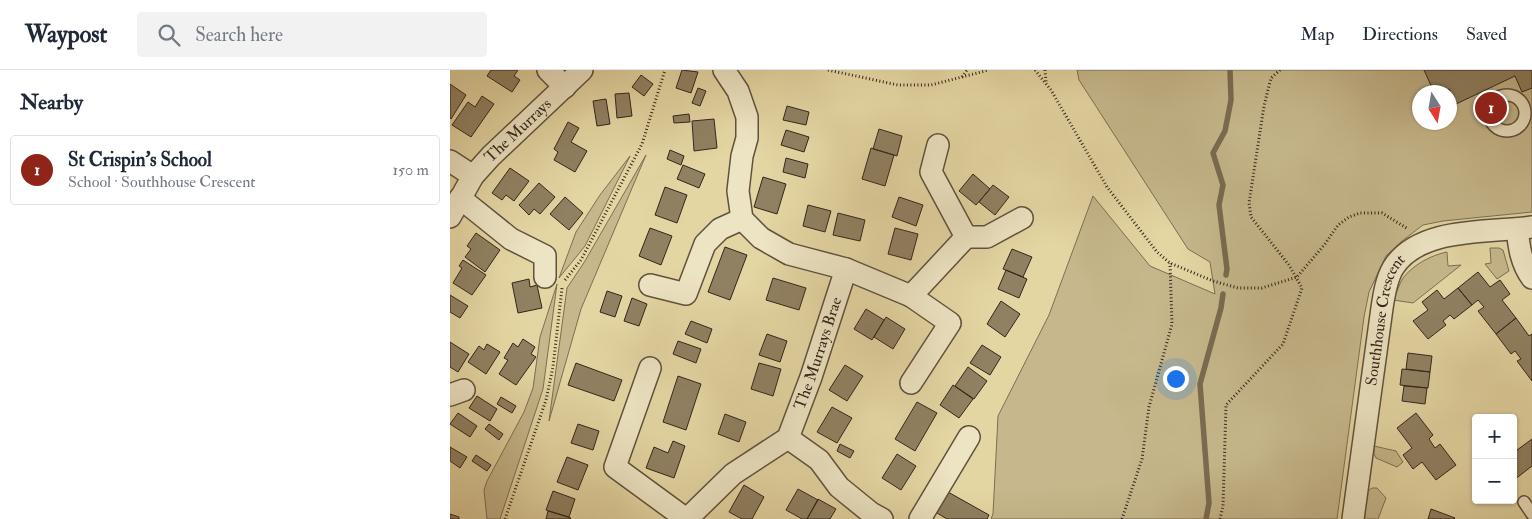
<!DOCTYPE html>
<html lang="en">
<head>
<meta charset="utf-8">
<style>
	:root { --surface:#fff; --page:#f2f2f3; --text:#1f2937; --muted:#747a83; --line:#e0e1e3; --accent:#8f2418 }
	body { margin:0; font-family:"IM FELL Double Pica",serif; background:var(--page); color:var(--text) }
	.controls { position:absolute; right:15px; bottom:15px; display:grid; overflow:hidden; border-radius:5px; box-shadow:0 1px 4px #0004 }
	.controls button { width:45px; height:45px; display:grid; place-items:center; padding:0; border:0; border-bottom:1px solid var(--line); background:var(--surface); color:var(--text); font:25px sans-serif }
	.compass { position:absolute; left:962px; top:15px; width:45px; height:45px; border-radius:50%; background:var(--surface); box-shadow:0 1px 4px #0004; rotate:169deg }
	.you { position:absolute; left:725px; top:308px; width:18px; height:18px; margin:-12px; border:4px solid #fff; border-radius:50%; background:#1a73e8; box-shadow:0 0 0 8px #1a73e833 }
	.badge { display:grid; place-items:center; width:32px; height:32px; border-radius:50%; background:var(--accent); color:#fff; font-size:16px; font-weight:700 }
	.pin { position:absolute; translate:-50% -50%; border:2px solid #fff; box-shadow:0 1px 5px #0006 }
	.list { margin:0; padding:0; list-style:none }
	h2 { display:flex; justify-content:space-between; align-items:center; height:65px; margin:0; padding:0 20px; font-size:21px }
	h2 small { font-size:16px; font-weight:400; color:var(--muted) }
	.list li { display:grid; grid-template-columns:32px 1fr auto; gap:15px; align-items:center; box-sizing:border-box; height:70px; margin:0 10px 10px; padding:0 10px; border:1px solid var(--line); border-radius:5px }
	.list b { display:block; font-size:19px; white-space:nowrap }
	.list p { margin:0; font-size:16px; white-space:nowrap; color:var(--muted) }
	.list em { font-size:16px; font-style:normal; color:var(--muted) }
	.icon { flex:none; width:28px; height:28px; fill:none; stroke:currentColor; stroke-width:2; stroke-linecap:round; stroke-linejoin:round }
	.map { position:relative; flex:none; width:1082px; height:449px; overflow:hidden }
	header { display:flex; align-items:center; gap:30px; box-sizing:border-box; height:70px; padding:0 25px; background:var(--surface); border-bottom:1px solid var(--line) }
	header strong { font-size:24px }
	nav { display:flex; gap:28px; margin-inline-start:auto; font-size:18px }
	.search { width:350px; height:45px; background:var(--page); display:flex; align-items:center; gap:12px; box-sizing:border-box; padding:0 18px; border-radius:5px; color:var(--muted); font-size:19px }
	main { display:flex }
	aside { flex:1; background:var(--surface) }
	.map>svg:first-child { display:block }
	.green { fill:#c6b88c; stroke:#7d6e54; fill-rule:evenodd }
	.lines { fill:none; stroke-linecap:round; stroke-linejoin:round }
	.stream { stroke:#7a6b51; stroke-width:5.5 }
	.building { fill:#908162; stroke:#34251c }
	.service-casing { stroke:#60513e; stroke-width:14 }
	.minor-casing { stroke:#60513e; stroke-width:24 }
	.path { stroke:#34251c; stroke-width:3; stroke-dasharray:1 2.5; stroke-linecap:butt }
	.service { stroke:#ede4c3; stroke-width:11 }
	.minor { stroke:#ede4c3; stroke-width:21 }
	.labels { text-anchor:middle; dominant-baseline:central; stroke-width:4; stroke-linejoin:round; paint-order:stroke }
	.street-label { font-size:16px; fill:#34251c; stroke:#ede4c3 }
</style>
</head>
<body>
<header>
<strong>Waypost</strong>
<div class="search"><svg class="icon" aria-label="search" viewBox="0 0 24 24"><circle cx="10" cy="10" r="6"/><path d="M15 15l6 6"/></svg>Search here</div>
<nav><a>Map</a><a>Directions</a><a>Saved</a></nav>
</header>
<main>
<aside>
<h2>Nearby<small></small></h2>
<ul class="list">
<li><span class="badge">1</span><div><b>St Crispin's School</b><p>School · Southhouse Crescent</p></div><em>150 m</em></li>
</ul>
</aside>
<div class="map">
<svg width="1082" height="449" viewBox="0 0 1082 449">
	<rect width="100%" height="100%" fill="#e4d6a3"/>
	<filter id="stains"><feTurbulence type="fractalNoise" baseFrequency=".004" numOctaves="4"/><feColorMatrix values="0 0 0 0 .2 0 0 0 0 .09 0 0 0 0 .02 0 0 0 .5 -.17"/></filter>
	<radialGradient id="worn" r=".72"><stop offset=".6" stop-color="#630" stop-opacity="0"/><stop offset="1" stop-color="#630" stop-opacity=".3"/></radialGradient>
	<path class="green" d="M627 0H1082V142L993 151 973 155 952 171 936 186 919 222 914 247 887 449H541L543 444 548 346 599 245 643 126 700 196 765 224 760 192 738 179 629 10ZM969 22H999V52H969Z
		M196 85 131 239 99 351 117 218 135 191Z
		M180 86 135 176 109 208 126 162 150 125Z
		M1040 178H1049L1053 180 1059 201 1047 209 1035 194 1041 193Z
		M997 182 998 196 1011 195 963 233 943 230C947 223 949 214 953 208 963 195 981 185 997 182Z
		M107 214 93 319 50 449H37L34 420 37 411 74 342 83 318 90 267Z
		M924 376 946 381 953 392 947 397 926 388 924 384Z
		M922 418H927L936 428 928 449H914L917 422Z"/>
	<g class="lines">
		<path class="stream" d="M776 205 777 199 769 135 773 115 763 83 775 61 781 30 780 0
			M756 449 759 433 750 314 771 238 773 224"/>
	</g>
	<path class="building" d="M41 0H68L64 6 70 10 62 22 37 6Z
		M232 0 248 2 241 23 226 18Z
		M974 0H1082V18L1072 22 1065 6 1006 34 999 19 992 22H984Z
		M191 5 203 14 194 26 182 17Z
		M0 14 16 25 1 49 0 48Z
		M248 18 256 21 250 36 242 33Z
		M179 23 182 46 167 48 165 24Z
		M32 26 44 34 21 67 2 55 18 32 25 37Z
		M156 29 160 54 147 56 143 31Z
		M337 36 359 42 356 55 333 50Z
		M239 44 240 52 224 53 223 46Z
		M264 49 267 78 244 81 242 51Z
		M118 52 129 58 121 72 137 81 125 102 104 90 108 82 104 79Z
		M429 59 452 66 447 86 423 79Z
		M336 60 359 67 354 82 331 75Z
		M421 78 444 85 435 116 412 109Z
		M220 80 234 86 231 95 217 89Z
		M336 88 358 94 355 108 333 102Z
		M233 95 255 104 249 118 227 109Z
		M60 98 79 111 64 131 56 125 52 130 42 123Z
		M523 104 540 119 526 135 509 121Z
		M313 107 336 114 327 144 304 137Z
		M89 113 105 127 90 144 84 139 79 145 69 135Z
		M543 115 559 127 545 145 529 132Z
		M215 117 237 125 227 153 205 145Z
		M115 127 133 143 119 160 100 144Z
		M449 127 473 135 466 156 442 147Z
		M358 135 381 141 375 162 353 156Z
		M388 143 415 150 410 171 383 165Z
		M200 158 222 166 211 195 189 186Z
		M445 158 468 164 461 190 438 184Z
		M26 163 50 180 35 202 15 187 21 179 17 176Z
		M275 177 297 185 280 230 258 222Z
		M562 179 582 187 573 207 553 199Z
		M13 190 36 205 22 225 3 213 12 198 9 196Z
		M556 200 577 209 569 228 548 219Z
		M1028 202 1040 217 1050 210 1060 224 1052 230 1066 248 1046 264 1028 241 1034 237 1028 230 1022 235 1008 218Z
		M323 208 356 218 349 240 316 230Z
		M79 209 80 217 87 215 92 238 68 243 62 213Z
		M1008 218 1022 235 1004 249 1000 245 993 251 996 255 978 269 963 251 978 240 972 232 987 220 994 229Z
		M157 221 172 226 165 247 150 242Z
		M0 225 18 236 10 248 0 242Z
		M182 228 197 234 189 256 174 251Z
		M551 231 570 244 555 267 537 254Z
		M416 239 434 250 422 270 404 259Z
		M436 247 455 259 443 279 424 267Z
		M1066 248 1079 266 1082 264V311L1067 291 1071 289 1065 281 1061 284 1046 264Z
		M241 251 262 259 257 273 235 264Z
		M317 264 337 271 330 292 309 285Z
		M73 269 85 277 81 284 86 287 66 315 49 304 58 290 54 288 63 273 68 277Z
		M228 271 251 279 246 293 223 284Z
		M0 272 19 284 8 302 0 297Z
		M37 274 50 282 36 304 18 292 29 276 34 280Z
		M532 275 551 287 540 305 520 293Z
		M958 283 982 286 980 302 956 299Z
		M126 293 172 310 164 331 118 315Z
		M309 293 331 299 323 326 301 319Z
		M395 295 413 306 397 331 379 320Z
		M518 297 537 311 524 329 505 316Z
		M952 299 980 302 978 318 950 315Z
		M228 306 251 314 236 360 213 352Z
		M503 315 523 329 509 348 490 335Z
		M954 316 977 318 975 334 952 331Z
		M27 326 47 339 40 351 19 338Z
		M51 327 66 336 62 343 47 334Z
		M467 332 487 343 465 381 445 369Z
		M382 337 402 348 387 373 367 362Z
		M8 343 27 356 20 367 0 354Z
		M966 343 983 365 979 369 985 378 990 374 1006 395 986 410 972 392 963 399 953 385 962 378 947 358Z
		M275 344 296 352 289 372 268 364Z
		M39 354 53 364 49 370 35 359Z
		M128 354 149 361 143 380 121 373Z
		M1082 369V396L1064 410 1063 383Z
		M223 371 235 376 224 408 196 398 204 377 218 383Z
		M390 374 404 381 400 388 387 381Z
		M0 377 17 387 10 398 0 391Z
		M447 384 466 396 451 420 432 408Z
		M26 385 41 395 37 401 22 391Z
		M117 387 138 395 128 420 107 412Z
		M294 415 314 427 302 449H292L279 442Z
		M348 419 368 430 357 449H352L336 440Z
		M103 421 125 429 119 447 96 440Z
		M498 422 539 445 537 449H497L487 443Z
		M368 429 386 439 380 449H357Z
		M981 439 1005 448 1004 449H978Z
		M98 441 121 448 120 449H96Z
		M0 444 9 447V449H0Z"/>
	<g class="lines">
		<g class="service-casing">
			<path id="service" d="M1039 43a18 18 0 1 1 36 0a18 18 0 1 1-36 0Z
				M1074 432 1082 444"/>
		</g>
		<g class="minor-casing">
			<g id="minor">
				<path d="M98 0 115 17"/>
				<path d="M0 91 23 106"/>
				<path d="M10 128 61 169 95 186V207"/>
				<path id="s1" d="M0 147 23 106 41 86 132 0"/>
				<path d="M1067 159C1069 177 1071 193 1082 208"/>
				<path d="M516 167H537L572 148"/>
				<path d="M396 199 461 226 500 253 461 313"/>
				<path d="M200 215 236 224 255 174 270 159 292 149"/>
				<path d="M461 226 516 167 481 102 488 75"/>
				<path d="M200 298 165 397 236 449"/>
				<path d="M0 325 14 320"/>
				<path d="M338 368 369 390 389 417 421 443 432 449"/>
				<path id="s2" d="M237 449 283 404 338 368 361 307 396 199 339 184 311 168 292 149 288 121 292 86 297 68V47L288 21 274 0"/>
				<path d="M470 449 519 367"/>
				<path id="s3" d="M903 449 932 238C934 225 936 210 943 198 969 156 1040 163 1082 157"/>
			</g>
		</g>
		<path class="path" d="M378 0 448 15H481L539 0
			M585 0 601 20 657 117 707 182 720 193 763 211 788 218H812L847 207 875 174 888 155 899 147 910 143H932L958 159
			M595 0 596 12
			M512 7 517 0
			M115 210 131 190 192 74 215 0
			M55 449 96 330 103 297 112 218
			M672 449 692 389 699 337 722 254 720 193
			M770 449 773 436 776 335 833 274 852 218 839 195 801 147 799 133 814 36 821 8 830 0"/>
		<use href="#service" class="service"/>
		<use href="#minor" class="minor"/>
	</g>
	<g class="labels">
		<g class="street-label">
			<text stroke="none"><textPath href="#s1" startOffset="111">The Murrays</textPath></text>
			<text stroke="none"><textPath href="#s3" startOffset="202">Southhouse Crescent</textPath></text>
			<text stroke="none"><textPath href="#s2" startOffset="220">The Murrays Brae</textPath></text>
		</g>
	</g>
	<rect width="100%" height="100%" filter="url(#stains)"/>
	<rect width="100%" height="100%" fill="url(#worn)"/>
</svg>
<div class="controls">
<button>+</button>
<button>−</button>
</div>
<svg class="compass" viewBox="-18 -18 36 36"><path d="M0-13l5 13h-10z" fill="#e53935"/><path d="M0 13l5-13h-10z" fill="#747a83"/></svg>
<div class="you"></div>
<div class="pin badge" style="left:1041px;top:38px">1</div>
</div>
</main>
</body>
</html>
